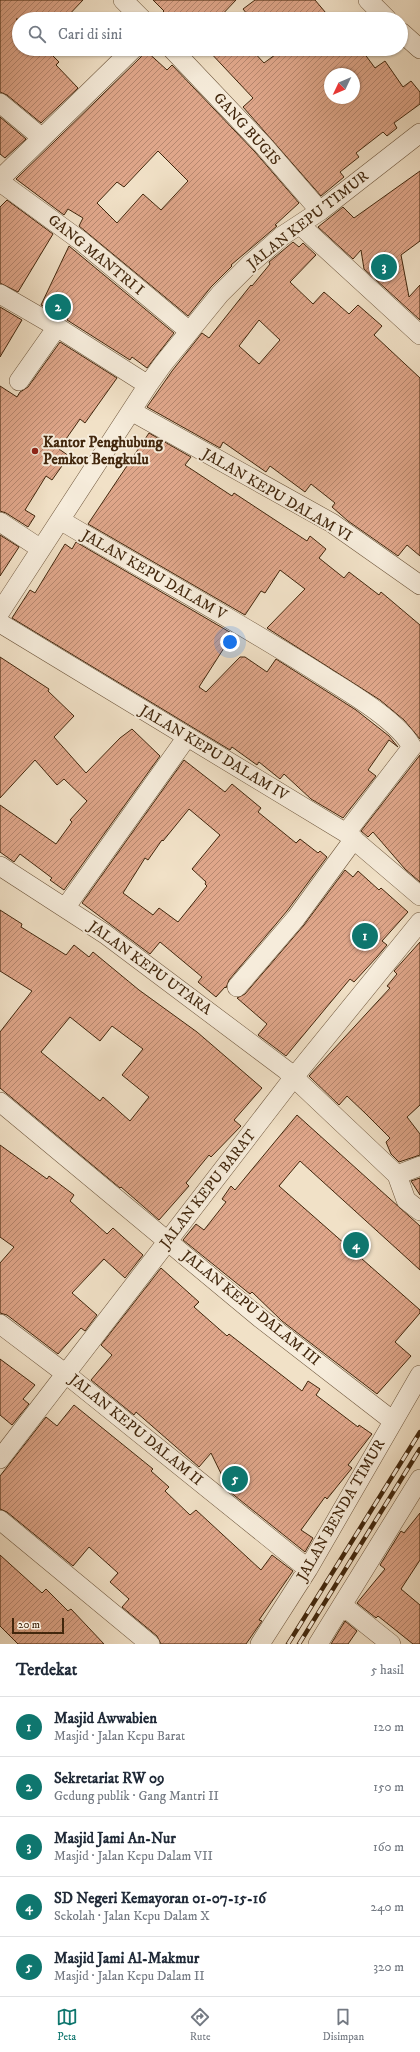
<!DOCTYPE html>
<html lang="id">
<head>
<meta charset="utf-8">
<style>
	:root { --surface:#fff; --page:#f6f6f7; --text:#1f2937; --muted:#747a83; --line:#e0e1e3; --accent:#0f766e }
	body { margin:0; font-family:"IM FELL DW Pica",serif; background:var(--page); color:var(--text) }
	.compass { position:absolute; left:324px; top:68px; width:36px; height:36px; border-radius:50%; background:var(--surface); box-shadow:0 1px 3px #0004; rotate:226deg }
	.scale { position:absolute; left:12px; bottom:10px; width:52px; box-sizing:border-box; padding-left:4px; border:2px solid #42270d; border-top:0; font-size:11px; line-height:14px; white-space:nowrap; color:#42270d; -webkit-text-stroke:3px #f6ecdb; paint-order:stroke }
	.you { position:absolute; left:230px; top:642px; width:14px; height:14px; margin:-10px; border:3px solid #fff; border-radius:50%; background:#1a73e8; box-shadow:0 0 0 6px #1a73e833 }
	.badge { display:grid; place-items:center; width:26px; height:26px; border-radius:50%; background:var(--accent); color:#fff; font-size:13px; font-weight:700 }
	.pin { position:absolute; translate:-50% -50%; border:2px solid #fff; box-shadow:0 1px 4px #0006 }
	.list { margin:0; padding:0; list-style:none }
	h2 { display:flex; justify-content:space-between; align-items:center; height:52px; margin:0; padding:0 16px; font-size:17px }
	h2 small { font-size:13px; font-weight:400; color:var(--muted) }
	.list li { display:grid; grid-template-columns:26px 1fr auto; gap:12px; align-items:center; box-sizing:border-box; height:60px; padding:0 16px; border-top:1px solid var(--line) }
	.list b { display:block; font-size:15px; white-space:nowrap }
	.list p { margin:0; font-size:13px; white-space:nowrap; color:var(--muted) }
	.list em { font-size:13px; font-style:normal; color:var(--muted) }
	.icon { flex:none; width:22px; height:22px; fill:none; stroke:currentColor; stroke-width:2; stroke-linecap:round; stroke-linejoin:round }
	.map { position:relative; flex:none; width:420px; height:1644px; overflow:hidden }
	.search { position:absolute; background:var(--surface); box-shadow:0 1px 3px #0004; left:12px; right:12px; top:12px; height:44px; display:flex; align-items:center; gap:10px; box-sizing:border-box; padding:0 14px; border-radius:22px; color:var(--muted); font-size:15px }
	.sheet { height:352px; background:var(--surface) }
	nav { display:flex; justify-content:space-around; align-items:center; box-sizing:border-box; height:56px; border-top:1px solid var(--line); background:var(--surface); font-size:11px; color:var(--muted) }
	nav a { display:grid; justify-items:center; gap:2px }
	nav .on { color:var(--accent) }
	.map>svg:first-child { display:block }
	.building { fill:url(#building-hatch); stroke:#42270d; fill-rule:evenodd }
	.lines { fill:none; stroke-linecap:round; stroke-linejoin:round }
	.minor-casing { stroke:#6e563c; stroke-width:20 }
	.minor { stroke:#f6ecdb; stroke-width:19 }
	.rail-casing { stroke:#42270d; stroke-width:4.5 }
	.rail { stroke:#f6ecdb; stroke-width:3; stroke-dasharray:9; stroke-linecap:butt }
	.poi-dot { fill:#8f2418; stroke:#f6ecdb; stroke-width:1.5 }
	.labels { text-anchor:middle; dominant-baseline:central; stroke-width:4; stroke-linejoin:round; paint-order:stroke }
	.street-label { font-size:15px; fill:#42270d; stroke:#f6ecdb }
	.poi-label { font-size:15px; font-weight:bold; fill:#42270d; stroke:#f6ecdb; text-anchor:start }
</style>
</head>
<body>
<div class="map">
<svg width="420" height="1644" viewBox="0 0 420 1644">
	<defs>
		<pattern id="building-hatch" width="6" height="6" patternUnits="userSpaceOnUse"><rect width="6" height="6" fill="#dfa68a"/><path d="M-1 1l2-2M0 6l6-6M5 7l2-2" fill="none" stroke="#b6876f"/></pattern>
	</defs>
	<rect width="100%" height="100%" fill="#f1e1c7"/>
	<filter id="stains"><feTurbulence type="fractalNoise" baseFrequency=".005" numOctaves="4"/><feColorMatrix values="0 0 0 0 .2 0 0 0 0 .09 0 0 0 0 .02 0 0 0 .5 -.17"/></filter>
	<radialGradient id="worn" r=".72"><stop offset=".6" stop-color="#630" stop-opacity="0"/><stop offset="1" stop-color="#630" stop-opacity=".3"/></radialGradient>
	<path class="building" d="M0 0H83L65 19H16L19 22V49H46L59 62 56 65 78 88 41 123 7 95 0 92Z
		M153 0H236L218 19H156L164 11Z
		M255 0H315L331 19H251L243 9Z
		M144 49 167 70 172 65 255 152 299 203 275 225 277 226 231 265 232 266 211 287 188 316 79 226 83 218 68 209 64 215 16 179 141 57ZM158 151 188 181 161 210 143 194 117 223 97 203 117 182 124 187Z
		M207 49H251L264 63 283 49H361L375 68 385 61 403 87 411 81 420 92V104L394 123 397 128 387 136 383 132 356 153 359 157 340 172 344 177 321 196 243 107 253 98ZM330 74H354V98H330Z
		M0 117 26 139 5 158 0 154Z
		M420 171V241L401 255 409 297 420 285V320L364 269 361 250 353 259 318 227 343 207 354 218Z
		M7 200 53 234 18 292 0 283V207Z
		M293 242 299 247 303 243 316 255 290 282 313 304 324 292 349 314 358 305 382 326 374 335 420 378V556L407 545 398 556 348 521 332 507 335 503 311 484 305 492 270 466 266 472 223 442 220 448 147 407 172 371 202 333 209 338 251 285 252 286 270 264 269 262ZM259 320 280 340 259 364 239 346Z
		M69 246 174 333 147 368 132 357 130 360 67 320 68 318 41 305Z
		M0 307 22 320 0 357Z
		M60 342 117 378 85 423 80 419 59 449 69 456 52 480 46 476 25 510 35 516 28 527 6 513 0 511V386L17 397 20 392 28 387Z
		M149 433 191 457 185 465 232 496 234 493 307 541 310 536 326 549 319 558 344 578 349 572 379 595 381 592 420 625V739L404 720 380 700 267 628 305 589 280 570 265 593 261 591 245 615 88 524Z
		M0 535 19 547 0 576Z
		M76 542 233 634 199 687 206 692 240 657H245L267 672 276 659 356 710 389 736 398 747 389 740 368 770 376 776 343 818 311 799 284 774 280 779 259 762 257 765 232 747 230 750 12 618 30 590 35 593 65 544 72 549Z
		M0 657 49 689 48 691 74 716 54 737 86 773 120 738 132 729 160 756 64 890 50 880 52 878 20 854 14 862 0 852V805L56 844 72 822 70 820 87 801 64 779 57 785 35 760 0 798Z
		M420 755V882L405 869 373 832 368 837 361 831Z
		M184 760 225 792 232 784 261 808 258 812 296 843 300 839 318 853 320 851 327 857 287 911 229 980 226 988 225 987 216 997 198 982 202 977 160 942 150 954 82 903ZM189 809 220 835 192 869 206 882 205 884 207 886 178 922 159 908 153 915 123 893 145 858 148 860 162 840 163 841Z
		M345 870 353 877 358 871 379 890 381 888 408 912 382 941 387 945 377 957 354 982 350 979 286 1056 258 1035 267 1024 237 998 245 994 304 925Z
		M0 910 22 924 21 927 66 955 74 945 89 957 93 952 139 990 197 1032 262 1088 234 1120 241 1126 211 1157 209 1155 186 1183 189 1186 159 1220 121 1187 120 1188 0 1088V1032L32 991 0 971ZM70 1017 100 1041 112 1026 143 1049 122 1075 149 1097 130 1121 103 1097 100 1101 41 1052Z
		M420 942V1105L407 1117 420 1134V1155L399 1162 391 1154 386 1142 390 1138 365 1113 347 1096 339 1105 309 1076 390 988 387 986 397 974 394 971Z
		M297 1115 420 1226V1270L300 1161 279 1186 420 1310V1313L395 1342 411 1356 377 1394 282 1321 252 1292 250 1294 183 1240 196 1224 204 1230 226 1202 222 1199 231 1186 235 1190Z
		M0 1145 47 1179 49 1176 74 1195 70 1201 107 1234 113 1228 143 1255 125 1278 104 1259 72 1293 97 1315 85 1331 81 1328 58 1354 7 1315 0 1313V1263L14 1247 0 1237Z
		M420 1178V1195L411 1181Z
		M161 1268 199 1302 194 1307 227 1336 229 1334 302 1391 308 1381 320 1389 316 1395 358 1427 359 1425 372 1434 348 1465 352 1468 327 1499 325 1497 301 1530 313 1538 305 1552 230 1492 211 1453 199 1467 136 1412 134 1415 91 1380 112 1355 101 1345Z
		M0 1359 35 1385 23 1399 29 1404 12 1425 0 1415Z
		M74 1405 153 1469 151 1471 169 1487 165 1491 190 1515 196 1510 261 1570 272 1555 293 1571 259 1620 262 1621 246 1644H161L157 1636 122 1607 129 1599 110 1582 118 1573 89 1547 73 1566 7 1512 0 1509V1476L46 1417 57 1426Z
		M420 1513V1560L401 1589 420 1605V1644H413L378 1616 376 1618 357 1603 385 1569 380 1565 401 1531 404 1533Z
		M0 1555 42 1593 46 1589 68 1611 71 1609 104 1644H18L0 1626Z
		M345 1621 357 1631 348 1644H331Z"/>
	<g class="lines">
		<g class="minor-casing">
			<path id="minor" d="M123 0 142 19
				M368 0 387 19
				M401 32 420 49
				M172 49 263 145 320 211
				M0 103 41 137
				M0 179 133 49
				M0 182 81 241 189 331
				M300 225 420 335
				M0 294 57 327 148 385
				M19 381 57 327
				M131 411 332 523 420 585
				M60 520C149 573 241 623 328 679 352 694 399 722 412 747L346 833
				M0 522 41 549
				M0 612 148 385 163 364 220 294 250 264 282 236 320 211 420 133
				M0 623 346 833 420 896
				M0 866 105 934 286 1070 397 1175 406 1200 420 1211
				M65 908 187 737
				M237 987 296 918 354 839
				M0 1102 260 1318 393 1421
				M397 1175 420 1166
				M0 1324 66 1374 308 1569
				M0 1459 294 1077 420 922
				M0 1520 150 1644
				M342 1605 391 1644
				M260 1644 308 1569 420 1375
				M318 1644 420 1479"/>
		</g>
		<use href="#minor" class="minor"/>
		<g class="rail-casing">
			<path id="rail" d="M288 1644 420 1432
				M299 1644 420 1449"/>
		</g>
		<use href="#rail" class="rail"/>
	</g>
	<circle class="poi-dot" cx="35" cy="451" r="4"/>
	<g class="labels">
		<g class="street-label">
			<text transform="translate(247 129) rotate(48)">GANG BUGIS</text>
			<text transform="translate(308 220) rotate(-38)">JALAN KEPU TIMUR</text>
			<text transform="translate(96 255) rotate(39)">GANG MANTRI I</text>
			<text transform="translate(277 495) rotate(30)">JALAN KEPU DALAM VI</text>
			<text transform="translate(154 575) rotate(30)">JALAN KEPU DALAM V</text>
			<text transform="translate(214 753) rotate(31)">JALAN KEPU DALAM IV</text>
			<text transform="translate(150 968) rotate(36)">JALAN KEPU UTARA</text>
			<text transform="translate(208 1189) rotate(-52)">JALAN KEPU BARAT</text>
			<text transform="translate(251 1308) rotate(39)">JALAN KEPU DALAM III</text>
			<text transform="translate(136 1430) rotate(39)">JALAN KEPU DALAM II</text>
			<text transform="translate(341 1510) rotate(-60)">JALAN BENDA TIMUR</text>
		</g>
		<g class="poi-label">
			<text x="43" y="442">Kantor Penghubung<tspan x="43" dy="17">Pemkot Bengkulu</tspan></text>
		</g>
	</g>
	<rect width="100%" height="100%" filter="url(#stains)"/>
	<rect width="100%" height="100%" fill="url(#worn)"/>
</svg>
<svg class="compass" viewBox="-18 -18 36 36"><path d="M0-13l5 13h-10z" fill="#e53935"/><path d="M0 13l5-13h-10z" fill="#747a83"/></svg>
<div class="scale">20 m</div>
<div class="you"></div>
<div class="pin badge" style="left:365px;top:936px">1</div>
<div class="pin badge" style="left:58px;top:307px">2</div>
<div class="pin badge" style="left:384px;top:267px">3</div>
<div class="pin badge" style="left:356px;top:1245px">4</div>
<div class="pin badge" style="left:235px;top:1479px">5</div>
<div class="search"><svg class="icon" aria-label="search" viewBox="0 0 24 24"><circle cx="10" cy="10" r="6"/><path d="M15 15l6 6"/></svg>Cari di sini</div>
</div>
<section class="sheet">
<h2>Terdekat<small>5 hasil</small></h2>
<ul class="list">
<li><span class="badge">1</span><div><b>Masjid Awwabien</b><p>Masjid · Jalan Kepu Barat</p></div><em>120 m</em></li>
<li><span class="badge">2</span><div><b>Sekretariat RW 09</b><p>Gedung publik · Gang Mantri II</p></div><em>150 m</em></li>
<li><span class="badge">3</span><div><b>Masjid Jami An-Nur</b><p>Masjid · Jalan Kepu Dalam VII</p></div><em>160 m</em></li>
<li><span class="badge">4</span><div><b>SD Negeri Kemayoran 01-07-15-16</b><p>Sekolah · Jalan Kepu Dalam X</p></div><em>240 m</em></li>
<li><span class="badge">5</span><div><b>Masjid Jami Al-Makmur</b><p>Masjid · Jalan Kepu Dalam II</p></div><em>320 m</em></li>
</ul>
</section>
<nav>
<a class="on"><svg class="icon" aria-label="map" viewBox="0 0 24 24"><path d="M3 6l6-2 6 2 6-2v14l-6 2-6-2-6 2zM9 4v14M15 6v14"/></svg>Peta</a>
<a><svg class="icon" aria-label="directions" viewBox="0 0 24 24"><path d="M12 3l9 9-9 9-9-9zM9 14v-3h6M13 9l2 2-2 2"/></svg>Rute</a>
<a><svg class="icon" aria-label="saved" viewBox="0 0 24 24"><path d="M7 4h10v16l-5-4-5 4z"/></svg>Disimpan</a>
</nav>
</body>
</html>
